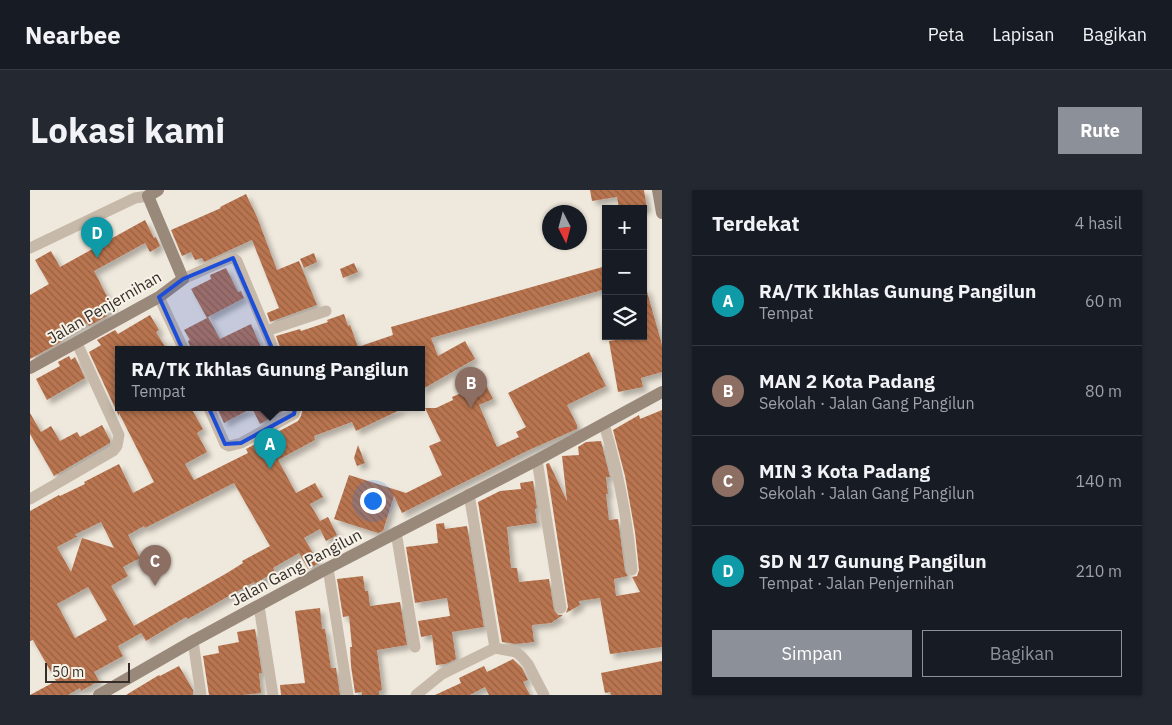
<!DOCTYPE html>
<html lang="id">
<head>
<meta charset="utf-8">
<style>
	:root { --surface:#171b24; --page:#242831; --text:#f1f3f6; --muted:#9ea1a6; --line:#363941; --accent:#8c9099 }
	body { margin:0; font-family:"IBM Plex Sans",sans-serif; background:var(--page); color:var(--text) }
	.controls { position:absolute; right:15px; top:15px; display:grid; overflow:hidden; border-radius:0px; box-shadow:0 1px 4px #0004 }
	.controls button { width:45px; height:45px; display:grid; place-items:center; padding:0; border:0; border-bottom:1px solid var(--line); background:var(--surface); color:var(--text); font:25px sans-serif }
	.compass { position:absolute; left:512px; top:15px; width:45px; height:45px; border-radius:50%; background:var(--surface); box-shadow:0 1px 4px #0004; rotate:174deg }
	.scale { position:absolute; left:15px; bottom:12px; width:85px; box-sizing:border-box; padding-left:5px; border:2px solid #342d28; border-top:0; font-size:14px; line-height:18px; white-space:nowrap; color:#342d28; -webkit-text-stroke:4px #f7f2e7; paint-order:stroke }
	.you { position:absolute; left:342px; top:310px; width:18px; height:18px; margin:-12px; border:4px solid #fff; border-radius:50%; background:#1a73e8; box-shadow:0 0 0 8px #1a73e833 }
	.badge { display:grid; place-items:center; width:32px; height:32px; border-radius:50%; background:var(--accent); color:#fff; font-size:16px; font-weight:700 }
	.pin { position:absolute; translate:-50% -41px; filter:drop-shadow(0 1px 2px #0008) }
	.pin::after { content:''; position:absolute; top:26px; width:18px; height:15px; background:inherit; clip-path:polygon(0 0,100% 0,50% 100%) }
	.popup { position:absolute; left:85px; top:156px; width:310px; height:65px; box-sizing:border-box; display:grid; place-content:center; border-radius:0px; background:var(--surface); filter:drop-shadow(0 1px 4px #0005); font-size:16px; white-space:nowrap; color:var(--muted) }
	.popup b { font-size:19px; color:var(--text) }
	.popup::after { content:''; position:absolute; left:50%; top:100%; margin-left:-10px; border:10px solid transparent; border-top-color:var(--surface) }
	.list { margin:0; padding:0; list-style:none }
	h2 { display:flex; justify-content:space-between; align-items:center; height:65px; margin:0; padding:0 20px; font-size:21px }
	h2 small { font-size:16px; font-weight:400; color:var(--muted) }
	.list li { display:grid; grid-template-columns:32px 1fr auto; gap:15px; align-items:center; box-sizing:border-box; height:90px; padding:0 20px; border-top:1px solid var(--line) }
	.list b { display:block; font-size:19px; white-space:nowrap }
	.list p { margin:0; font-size:16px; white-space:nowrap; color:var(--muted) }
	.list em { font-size:16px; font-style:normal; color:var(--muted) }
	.actions { display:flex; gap:10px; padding:15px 20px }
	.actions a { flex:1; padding:11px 0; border:1px solid var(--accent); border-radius:0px; text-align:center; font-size:18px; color:var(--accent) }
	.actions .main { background:var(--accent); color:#fff }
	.icon { flex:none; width:28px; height:28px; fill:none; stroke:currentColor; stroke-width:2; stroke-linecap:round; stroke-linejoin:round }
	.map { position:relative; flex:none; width:632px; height:505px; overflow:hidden; border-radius:0px }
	header { display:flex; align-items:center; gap:30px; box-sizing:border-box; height:70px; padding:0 25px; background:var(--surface); border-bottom:1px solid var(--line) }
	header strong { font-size:24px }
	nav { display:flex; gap:28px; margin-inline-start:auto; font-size:18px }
	.intro { display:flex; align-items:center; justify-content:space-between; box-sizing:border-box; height:120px; padding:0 30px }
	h1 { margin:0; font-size:35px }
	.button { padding:12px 22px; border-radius:0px; background:var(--accent); color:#fff; font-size:18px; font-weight:700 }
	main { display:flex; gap:30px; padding:0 30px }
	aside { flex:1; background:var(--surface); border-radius:0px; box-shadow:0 1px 4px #0004 }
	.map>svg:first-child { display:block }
	.building { fill:url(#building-back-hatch); fill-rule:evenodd; filter:url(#shadow) }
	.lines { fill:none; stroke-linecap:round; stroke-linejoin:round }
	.street { stroke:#c6b9a9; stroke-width:11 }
	.secondary { stroke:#99897b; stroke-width:12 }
	.marked { fill:#1d4ed8; fill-opacity:0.2; stroke:#1d4ed8; stroke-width:4; stroke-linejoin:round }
	.labels { text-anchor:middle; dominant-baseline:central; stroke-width:4; stroke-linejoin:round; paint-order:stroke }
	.street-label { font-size:16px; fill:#342d28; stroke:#f7f2e7 }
</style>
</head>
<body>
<header>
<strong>Nearbee</strong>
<nav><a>Peta</a><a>Lapisan</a><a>Bagikan</a></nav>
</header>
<div class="intro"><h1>Lokasi kami</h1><a class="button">Rute</a></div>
<main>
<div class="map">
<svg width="632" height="505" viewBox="0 0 632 505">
	<defs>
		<pattern id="building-back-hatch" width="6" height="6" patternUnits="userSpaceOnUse" patternTransform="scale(1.25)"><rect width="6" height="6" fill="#b97550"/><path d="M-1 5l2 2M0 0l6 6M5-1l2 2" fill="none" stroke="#976042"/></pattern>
		<filter id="shadow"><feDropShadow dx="4.5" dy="4.5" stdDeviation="2.5" flood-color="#0004"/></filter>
	</defs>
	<rect width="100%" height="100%" fill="#efe8dc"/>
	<path class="building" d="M560 0H614L617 19H589L587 7 562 11Z
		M216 4 227 27 247 80 269 71 287 115 240 132 237 123 249 118 222 50 174 72 172 68 165 70 161 62 152 66 141 40 191 18 190 17Z
		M115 30 124 48 126 47 130 56 120 62 115 53 64 81 83 118 75 122 77 126 59 136 57 133 29 149 31 152 0 169V105L19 94 5 70 21 61 30 77Z
		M284 63 287 72 274 78 270 69Z
		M324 73 328 82 313 88 310 79Z
		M576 76V99L401 148 408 166 435 151 445 169 391 200V160H251L246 146 270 139 271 141 298 132 297 130 314 124 318 136 320 135 328 157 363 145 361 137Z
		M196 78 208 102 211 101 214 108 178 127 190 149 221 134 232 160H161L158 151 160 150 154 140 177 128 161 99 181 89 180 85Z
		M613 98H616L632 155V182L611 188 613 197 588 202 579 151 613 146Z
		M120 125 129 140 126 142 137 160H89V218H161L173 239 167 243 177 262 155 274 164 290 218 263 216 259 268 231 271 226 273 218H374L326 241 322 232 284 246 285 250 248 270 266 303 285 293 293 307 280 314 290 331 298 327 307 345 296 351 290 339 274 348 289 373 278 379 269 363 243 378 245 382 224 394V392L158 429 156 427 116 451 111 443 88 456 93 466 64 482 69 491 51 501 50 498 38 505H0L26 491 3 450 0 451V321L29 305 30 306 55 294 54 292 89 274 103 303 124 292 89 223V226L87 222 59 162 71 155 67 150 85 140 88 144ZM204 293 240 356 212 371 213 373 197 383 104 436 81 396 98 386 93 377 110 368 98 345 114 336 115 338ZM71 332 84 358 52 348 41 382 27 357 48 346 44 345ZM58 397 77 430 45 448 27 414Z
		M559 162 576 196 537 215 547 235V239L499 260 372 323 364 306 353 341 348 343 304 329 319 285 376 303 412 285 399 256 411 251 395 218H406L423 210 422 207 455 193 463 209 449 215 467 257 489 247 486 242 496 237 478 203Z
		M39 166 41 170 45 167 55 188 17 210 6 189 30 176 28 172Z
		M187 218H258L230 234 222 218 194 233Z
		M632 220V457L580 464 570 408 549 411 550 415 536 423 538 417 516 274 519 273 537 311 532 266 549 265 548 257 556 252 571 251 580 287H576L578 304H576L579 330 588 329 595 381 598 386 584 389 586 406 610 402 602 387 607 386 609 380 605 342 595 286 583 240 609 225 610 229Z
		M0 223 11 242 21 236 30 251 47 242 50 247 72 235 80 250V253L24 286 0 244Z
		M328 255 335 273 327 276 324 268Z
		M503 291 507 318 505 319 507 333 477 337 481 378H487L489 392 519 389 524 420 528 425H533L521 433 502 435 504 452 486 454 472 452 448 312 470 301 491 299 490 293Z
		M414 333 415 339 437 336 454 437 422 442 426 469 416 474 406 475 402 445 391 447 388 431 420 426 417 408 385 413 376 357 408 353 406 334Z
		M333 386 335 401H338L340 416 370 412 377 455 347 460 352 500 349 501V505H332V502L325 503 321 476 320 457H322L319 426 313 427 307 389Z
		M290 418 292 439H295L301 478H306L310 505H251L250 495 275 493 265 421Z
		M225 439 232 483H229L231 503 213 505H179L173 466 189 463 188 456 209 452 207 442Z
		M483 469 492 478 498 490 493 492 500 505H459L455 497 440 505H405L431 493 429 488 454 476 457 482Z
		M632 471V505H581L580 502 575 503 571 483Z
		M149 476 163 500V505H96L129 485 130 486Z"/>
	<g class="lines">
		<path class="street" d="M0 58 105 8 118 6
			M153 89 198 69 203 68 207 71 244 160
			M129 107 154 160
			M236 141 296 121
			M179 218 195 254 199 256 211 253 264 224 266 218
			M574 234C588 281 598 331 602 380
			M507 270 531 418
			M439 304 465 458
			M0 309 83 261 87 256 89 245 46 151
			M366 342 385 457
			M298 378 318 505
			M229 416 243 505
			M163 451 171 505
			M386 505 412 484 465 458 486 462 492 467 498 474 514 505"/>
		<path class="secondary" d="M628 0 632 23
			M0 178 129 107 153 89 118 6 128 0
			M69 505 163 451 298 378 507 270 632 202"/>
	</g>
	<path class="marked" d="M203 68 266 214 264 224 211 253 195 254 129 107 153 89Z"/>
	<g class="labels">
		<g class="street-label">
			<text transform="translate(74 117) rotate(-30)">Jalan Penjernihan</text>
			<text transform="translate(266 377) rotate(-28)">Jalan Gang Pangilun</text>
		</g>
	</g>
</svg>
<div class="controls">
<button>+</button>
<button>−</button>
<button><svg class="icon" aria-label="layers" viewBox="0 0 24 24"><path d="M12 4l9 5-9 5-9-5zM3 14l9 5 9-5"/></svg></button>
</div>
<svg class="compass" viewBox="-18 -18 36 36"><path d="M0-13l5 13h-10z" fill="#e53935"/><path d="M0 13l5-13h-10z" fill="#9ea1a6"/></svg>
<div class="scale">50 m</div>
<div class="you"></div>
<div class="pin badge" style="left:240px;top:279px;background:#0f9aa8">A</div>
<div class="popup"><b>RA/TK Ikhlas Gunung Pangilun</b>Tempat</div>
<div class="pin badge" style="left:441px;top:218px;background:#8d6e63">B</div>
<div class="pin badge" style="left:125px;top:396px;background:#8d6e63">C</div>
<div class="pin badge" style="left:67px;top:68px;background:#0f9aa8">D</div>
</div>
<aside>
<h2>Terdekat<small>4 hasil</small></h2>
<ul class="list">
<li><span class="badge" style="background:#0f9aa8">A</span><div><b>RA/TK Ikhlas Gunung Pangilun</b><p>Tempat</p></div><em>60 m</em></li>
<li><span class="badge" style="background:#8d6e63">B</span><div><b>MAN 2 Kota Padang</b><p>Sekolah · Jalan Gang Pangilun</p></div><em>80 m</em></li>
<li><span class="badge" style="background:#8d6e63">C</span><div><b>MIN 3 Kota Padang</b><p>Sekolah · Jalan Gang Pangilun</p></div><em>140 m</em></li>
<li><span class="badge" style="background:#0f9aa8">D</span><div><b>SD N 17 Gunung Pangilun</b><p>Tempat · Jalan Penjernihan</p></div><em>210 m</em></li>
</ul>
<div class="actions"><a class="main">Simpan</a><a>Bagikan</a></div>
</aside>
</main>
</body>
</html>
